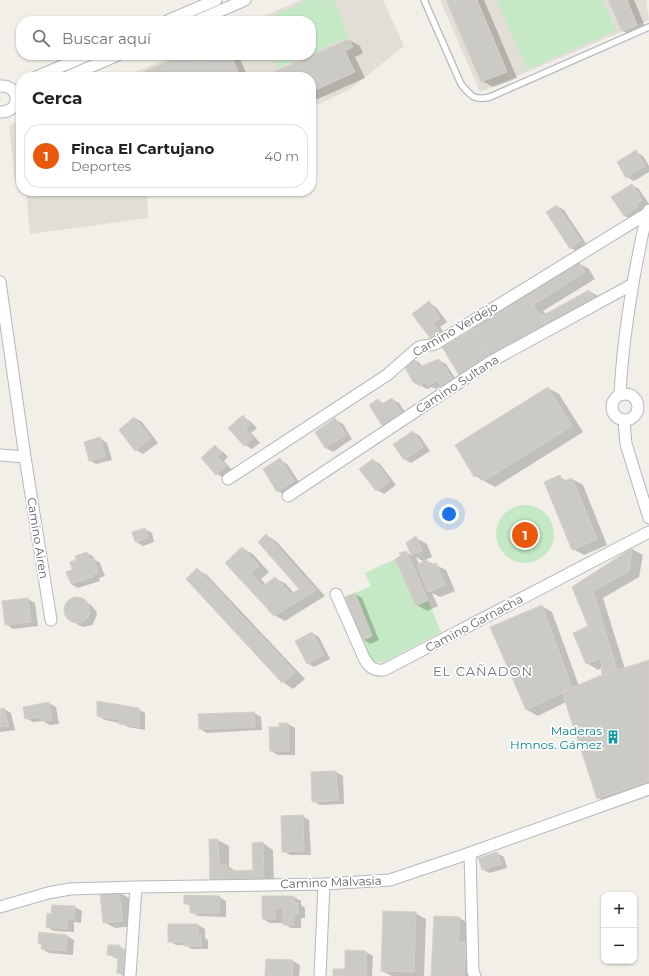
<!DOCTYPE html>
<html lang="es">
<head>
<meta charset="utf-8">
<style>
	:root { --surface:#fff; --page:#f6f6f6; --text:#202124; --muted:#757577; --line:#e0e0e0; --accent:#ea580c }
	body { margin:0; font-family:Montserrat,sans-serif; background:var(--page); color:var(--text) }
	.controls { position:absolute; right:12px; bottom:12px; display:grid; overflow:hidden; border-radius:8px; box-shadow:0 1px 3px #0004 }
	.controls button { width:36px; height:36px; display:grid; place-items:center; padding:0; border:0; border-bottom:1px solid var(--line); background:var(--surface); color:var(--text); font:20px sans-serif }
	.you { position:absolute; left:449px; top:514px; width:14px; height:14px; margin:-10px; border:3px solid #fff; border-radius:50%; background:#1a73e8; box-shadow:0 0 0 6px #1a73e833 }
	.badge { display:grid; place-items:center; width:26px; height:26px; border-radius:50%; background:var(--accent); color:#fff; font-size:13px; font-weight:700 }
	.pin { position:absolute; translate:-50% -50%; border:2px solid #fff; box-shadow:0 1px 4px #0006 }
	.list { margin:0; padding:0; list-style:none }
	h2 { display:flex; justify-content:space-between; align-items:center; height:52px; margin:0; padding:0 16px; font-size:17px }
	h2 small { font-size:13px; font-weight:400; color:var(--muted) }
	.list li { display:grid; grid-template-columns:26px 1fr auto; gap:12px; align-items:center; box-sizing:border-box; height:64px; margin:0 8px 8px; padding:0 8px; border:1px solid var(--line); border-radius:16px }
	.list b { display:block; font-size:15px; white-space:nowrap }
	.list p { margin:0; font-size:13px; white-space:nowrap; color:var(--muted) }
	.list em { font-size:13px; font-style:normal; color:var(--muted) }
	.icon { flex:none; width:22px; height:22px; fill:none; stroke:currentColor; stroke-width:2; stroke-linecap:round; stroke-linejoin:round }
	.map { position:relative; flex:none; width:649px; height:976px; overflow:hidden }
	.search { position:absolute; background:var(--surface); box-shadow:0 1px 3px #0004; left:16px; top:16px; width:300px; height:44px; display:flex; align-items:center; gap:10px; box-sizing:border-box; padding:0 14px; border-radius:16px; color:var(--muted); font-size:15px }
	.panel { position:absolute; background:var(--surface); box-shadow:0 1px 3px #0004; left:16px; top:72px; width:300px; height:124px; border-radius:16px }
	.map>svg:first-child { display:block }
	.education { fill:#e1ded6 }
	.green { fill:#c5e8c5 }
	.shadow { fill:#0003; fill-rule:evenodd }
	.building { fill:#cccac5; stroke:#d6d1c6 }
	.lines { fill:none; stroke-linecap:round; stroke-linejoin:round }
	.lane-casing { stroke:#b5b8bc; stroke-width:8 }
	.street-casing { stroke:#b5b8bc; stroke-width:13 }
	.lane { stroke:#fff; stroke-width:5.5 }
	.street { stroke:#fff; stroke-width:11 }
	.labels { text-anchor:middle; dominant-baseline:central; stroke-width:3.5; stroke-linejoin:round; paint-order:stroke }
	.street-label { font-size:12px; fill:#5f6368; stroke:#fff }
	.culture-label { font-size:12px; fill:#0d838f; stroke:#fff; text-anchor:end }
	.neighbourhood-label { font-size:13px; letter-spacing:1px; fill:#70757a; stroke:#fff }
</style>
</head>
<body>
<div class="map">
<svg width="649" height="976" viewBox="0 0 649 976">
	<rect width="100%" height="100%" fill="#f1efe8"/>
	<path class="education" d="M301 0H383L404 46 350 89 311 108V77H124L174 55H311V21H252Z
		M440 0H646L649 20 480 92Z
		M21 121V182L15 183 9 126Z
		M26 191H147L148 218 30 234Z"/>
	<path class="green" d="M310 0H334L349 37 311 54V21H262Z
		M497 0H602L616 31 527 69Z
		M272 55H308L278 68Z
		M496 534a29 29 0 1 1 58 0a29 29 0 1 1-58 0Z
		M395 559 416 605 428 600 441 632 382 663 372 661 362 640 372 636 355 593 371 586 365 573Z"/>
	<path class="shadow" d="M447 0H484L517 78 493 87 482 81Z
		M609 0H634L647 31 633 37 623 31Z
		M349 40 360 46 363 53 355 57 365 78 311 102V77H265Z
		M186 55H200L205 58 206 60 218 55H236L239 57 248 77H148Z
		M636 152 643 156 649 166V172L634 181 627 177Z
		M632 185 639 189 649 204 642 208 644 211 632 220 625 216 613 197Z
		M557 206 564 210 587 245 578 252 571 248Z
		M578 263 589 269 595 279 543 311 546 314 589 291 600 297 605 306 501 362 470 380 459 374 444 347 475 329Z
		M429 303 436 307 447 322 440 327 446 336 437 342 430 338Z
		M413 359 420 363 422 367 439 360 446 364 459 384 448 391 441 386 436 389 432 387 427 389 413 381Z
		M548 388 559 394 583 432 495 487 475 476Z
		M392 399 399 403 409 418 370 405 378 400 385 404Z
		M243 417 250 421 257 428 251 433 260 443 252 449 245 445 230 428Z
		M135 418 142 422 158 443 143 454 136 450Z
		M336 420 343 424 352 439 333 452 326 448 316 432Z
		M413 432 420 436 430 451 411 463 404 459Z
		M100 438 107 443 112 460 96 464 89 460Z
		M215 447 222 451 228 457 224 461 232 470 224 478 217 474Z
		M280 460 287 464 301 485 285 495 278 491Z
		M373 460 380 464 396 485 384 494 377 490Z
		M560 477 567 481 572 479 583 485 607 545 584 555 573 549Z
		M145 529 152 533 154 542 143 546 136 542Z
		M266 535 277 542 325 596 285 621 274 615 226 563 242 548 253 554 269 572 261 579 266 585 275 578 286 584 294 593 300 589Z
		M416 538 427 544 432 557 425 560 446 570 455 591 440 597 432 593 438 606 427 611 417 605 402 557 406 552 412 556 407 543ZM416 557 424 562 419 564Z
		M632 549 643 555 639 577 603 598 625 669 649 661V790L609 804 598 798 566 702 538 716 527 710 492 628 542 606 552 612 579 686 603 675V667L598 670 587 663 590 627 573 587Z
		M87 553 94 557 95 560 100 563 105 576 99 578 100 581 78 588 71 584 73 570 78 561Z
		M197 569 207 575 305 679 293 689 283 682Z
		M355 594 362 598 379 640 370 644 363 639Z
		M28 599 35 603 38 626 13 629 6 624 3 602Z
		M73 599H80L84 600 91 605 96 611 97 614 94 622 92 625 84 627 80 626 69 619 65 612V607L67 604Z
		M312 633 319 637 330 659 314 667 307 663Z
		M49 703 56 707 59 724 50 725 43 721 33 722 26 718Z
		M4 709 11 713 15 730 0 732V710Z
		M138 709 145 713V730L128 727 120 723 105 720 98 716Z
		M254 713 261 717 262 730 207 733 200 729Z
		M280 724H288L295 728V755H278L271 751 280 728Z
		M336 772 343 776 344 804 320 805 313 801Z
		M302 816 309 820 311 855H290L283 851Z
		M218 840 229 846V867L237 872 255 871 263 843 273 850 274 884 211 880Z
		M497 853 504 857 507 868 489 873 482 869Z
		M119 892 130 899 133 926 115 928 104 922Z
		M219 897 226 901V917L198 916 191 912V907L185 903Z
		M263 897H294L301 901V905L305 908V918H301V928H291L284 924V923H270L263 919Z
		M52 906 75 907 82 911 81 923 74 922V932L54 931 47 927 52 915Z
		M415 913 426 919 424 976H392L382 971Z
		M459 918 470 924 475 976H432Z
		M198 925 205 929V938L208 940V949H192L185 945H176L169 941Z
		M67 936 74 940 73 955 49 953 42 949V945L39 943Z
		M119 946 126 950 133 976H124L118 973 119 959 115 958 108 954Z
		M366 952 373 956 372 976H334L346 970Z
		M267 960 293 961 300 965 299 976H266Z"/>
	<path class="building" d="M446 0H477L507 72 481 82Z
		M608 0H627L637 25 622 31Z
		M349 39 353 47 345 51 355 72 311 92V77H262Z
		M183 55H196L199 62 216 55H231L240 77H221L219 72 206 77H147L145 71Z
		M636 150 645 166 626 178 617 162Z
		M632 184 642 200 636 204 638 207 624 216 611 197Z
		M557 205 581 241 570 249 546 212Z
		M578 261 585 272 533 305 527 294Z
		M589 290 595 300 547 326 542 316Z
		M527 294 533 305 542 316 547 326 490 357 472 326Z
		M429 301 440 318 433 323 439 331 430 338 412 314Z
		M473 329 490 357 459 375 442 347Z
		M413 357 419 367 439 359 453 380 441 387 438 380 428 386 426 382 420 386 413 382 404 366Z
		M548 387 572 426 484 481 479 474 474 477 455 445Z
		M392 398 402 414 383 427 369 405 378 399 382 404Z
		M243 415 250 424 245 429 253 438 244 446 228 428Z
		M134 417 151 438 135 451 119 430Z
		M335 418 346 435 325 448 315 432Z
		M413 431 423 447 404 460 393 444Z
		M100 437 105 456 89 461 84 442Z
		M215 445 222 453 217 457 226 466 216 475 201 458Z
		M280 458 294 481 277 492 263 469Z
		M373 459 390 481 376 491 359 469Z
		M560 475 562 482 572 478 597 539 572 550 544 482Z
		M145 528 148 538 135 542 132 532Z
		M266 534 316 590 274 616 225 563 242 547 259 566 251 573 263 586 275 577 291 594 299 589 258 542Z
		M416 536 422 551 411 555 406 543Z
		M632 548 629 571 593 591 617 670 602 675 601 658 586 664 573 633 588 626 572 587Z
		M406 551 428 600 416 606 395 559 401 556 399 553Z
		M87 552 89 559 94 558 98 573 92 574 93 577 71 584 66 572 72 570 70 562 76 560 75 556Z
		M427 560 430 566 436 563 445 585 428 592 417 564Z
		M197 568 295 672 282 683 186 579Z
		M355 593 372 636 362 640 345 597Z
		M64 610a13 13 0 1 1 26 0a13 13 0 1 1-26 0Z
		M28 598 31 622 5 625 2 601Z
		M542 605 572 688 526 710 490 627Z
		M312 632 324 655 307 664 295 641Z
		M649 660V781L597 799 562 692 602 675Z
		M97 701 139 708V727L119 724V720L97 716Z
		M49 702 52 720 42 721 41 717 25 719 23 707Z
		M4 708 9 726 0 727V709Z
		M254 712 255 727 199 729 198 714Z
		M279 723H288L289 751H270L269 727H279Z
		M336 771 338 800 312 802 311 772Z
		M303 815 304 851 282 852 281 816Z
		M209 839H218L219 865H227V871L253 870 252 843 263 842 264 879 210 881Z
		M497 852 501 864 482 870 478 858Z
		M119 891 123 921 103 923 100 894Z
		M184 895 220 896 219 913H190V904H184Z
		M262 896H294V903H298V914L294 915V925H283V908H275V919H262Z
		M52 905 75 906 74 919H67V929L46 927 47 913 51 914Z
		M383 911 416 912 414 972 381 971Z
		M434 916 460 917 458 942H466L464 976H431Z
		M168 924H198V935H201V946H184V942H168Z
		M39 932 67 935 66 951 41 949 42 944H38Z
		M108 945H120V950H128L126 974 117 973 118 956 107 955Z
		M345 950 366 951V976H333V969H345Z
		M266 959 293 960 292 976H265Z"/>
	<g class="lines">
		<g class="lane-casing">
			<path id="lane" d="M424 0 461 84C471 96 474 101 490 97L649 27"/>
		</g>
		<g class="street-casing">
			<path id="street" d="M167 21 216 0
				M197 21 245 0
				M36 77 88 55
				M67 77 118 55
				M0 86C21 84 22 113 0 112
				M0 282 25 457 51 620
				M612 407a13 13 0 1 1 26 0a13 13 0 1 1-26 0Z
				M620 395C622 351 629 304 637 261 641 244 643 226 649 210
				M624 421 626 444 649 518
				M0 455 25 457
				M228 479 387 375 419 347C424 345 429 346 435 344L648 213
				M288 496 490 362 633 284
				M336 594 364 658C369 667 373 671 384 670L649 532
				M470 853 473 972 475 976
				M0 907 48 893 70 889 136 887 204 886 324 884 390 880 470 853 649 789
				M130 976 136 887
				M320 976 324 884"/>
		</g>
		<use href="#lane" class="lane"/>
		<use href="#street" class="street"/>
	</g>
	<defs>
		<g id="building-bare" transform="scale(1.08)"><path d="M-4-6H4V6H1V3H-1V6H-4ZM-2.5-4.3h1.7v1.8h-1.7ZM.8-4.3h1.7v1.8H.8ZM-2.5-1h1.7V.8h-1.7ZM.8-1h1.7V.8H.8Z" fill="#0f9aa8" stroke="#fff" stroke-width="2.5" paint-order="stroke"/></g>
	</defs>
	<g fill-rule="evenodd">
		<use href="#building-bare" x="613" y="737"/>
	</g>
	<g class="labels">
		<g class="street-label">
			<text transform="translate(455 329) rotate(-30)">Camino Verdejo</text>
			<text transform="translate(457 384) rotate(-33)">Camino Sultana</text>
			<text transform="translate(38 538) rotate(81)">Camino Airen</text>
			<text transform="translate(474 623) rotate(-28)">Camino Garnacha</text>
			<text transform="translate(331 882) rotate(-2)">Camino Malvasía</text>
		</g>
		<g class="culture-label">
			<text x="602" y="730">Maderas<tspan x="602" dy="14">Hmnos. Gámez</tspan></text>
		</g>
		<g class="neighbourhood-label">
			<text x="483" y="671">EL CAÑADON</text>
		</g>
	</g>
</svg>
<div class="controls">
<button>+</button>
<button>−</button>
</div>
<div class="you"></div>
<div class="pin badge" style="left:525px;top:535px">1</div>
<div class="search"><svg class="icon" aria-label="search" viewBox="0 0 24 24"><circle cx="10" cy="10" r="6"/><path d="M15 15l6 6"/></svg>Buscar aquí</div>
<section class="panel">
<h2>Cerca<small></small></h2>
<ul class="list">
<li><span class="badge">1</span><div><b>Finca El Cartujano</b><p>Deportes</p></div><em>40 m</em></li>
</ul>
</section>
</div>
</body>
</html>
